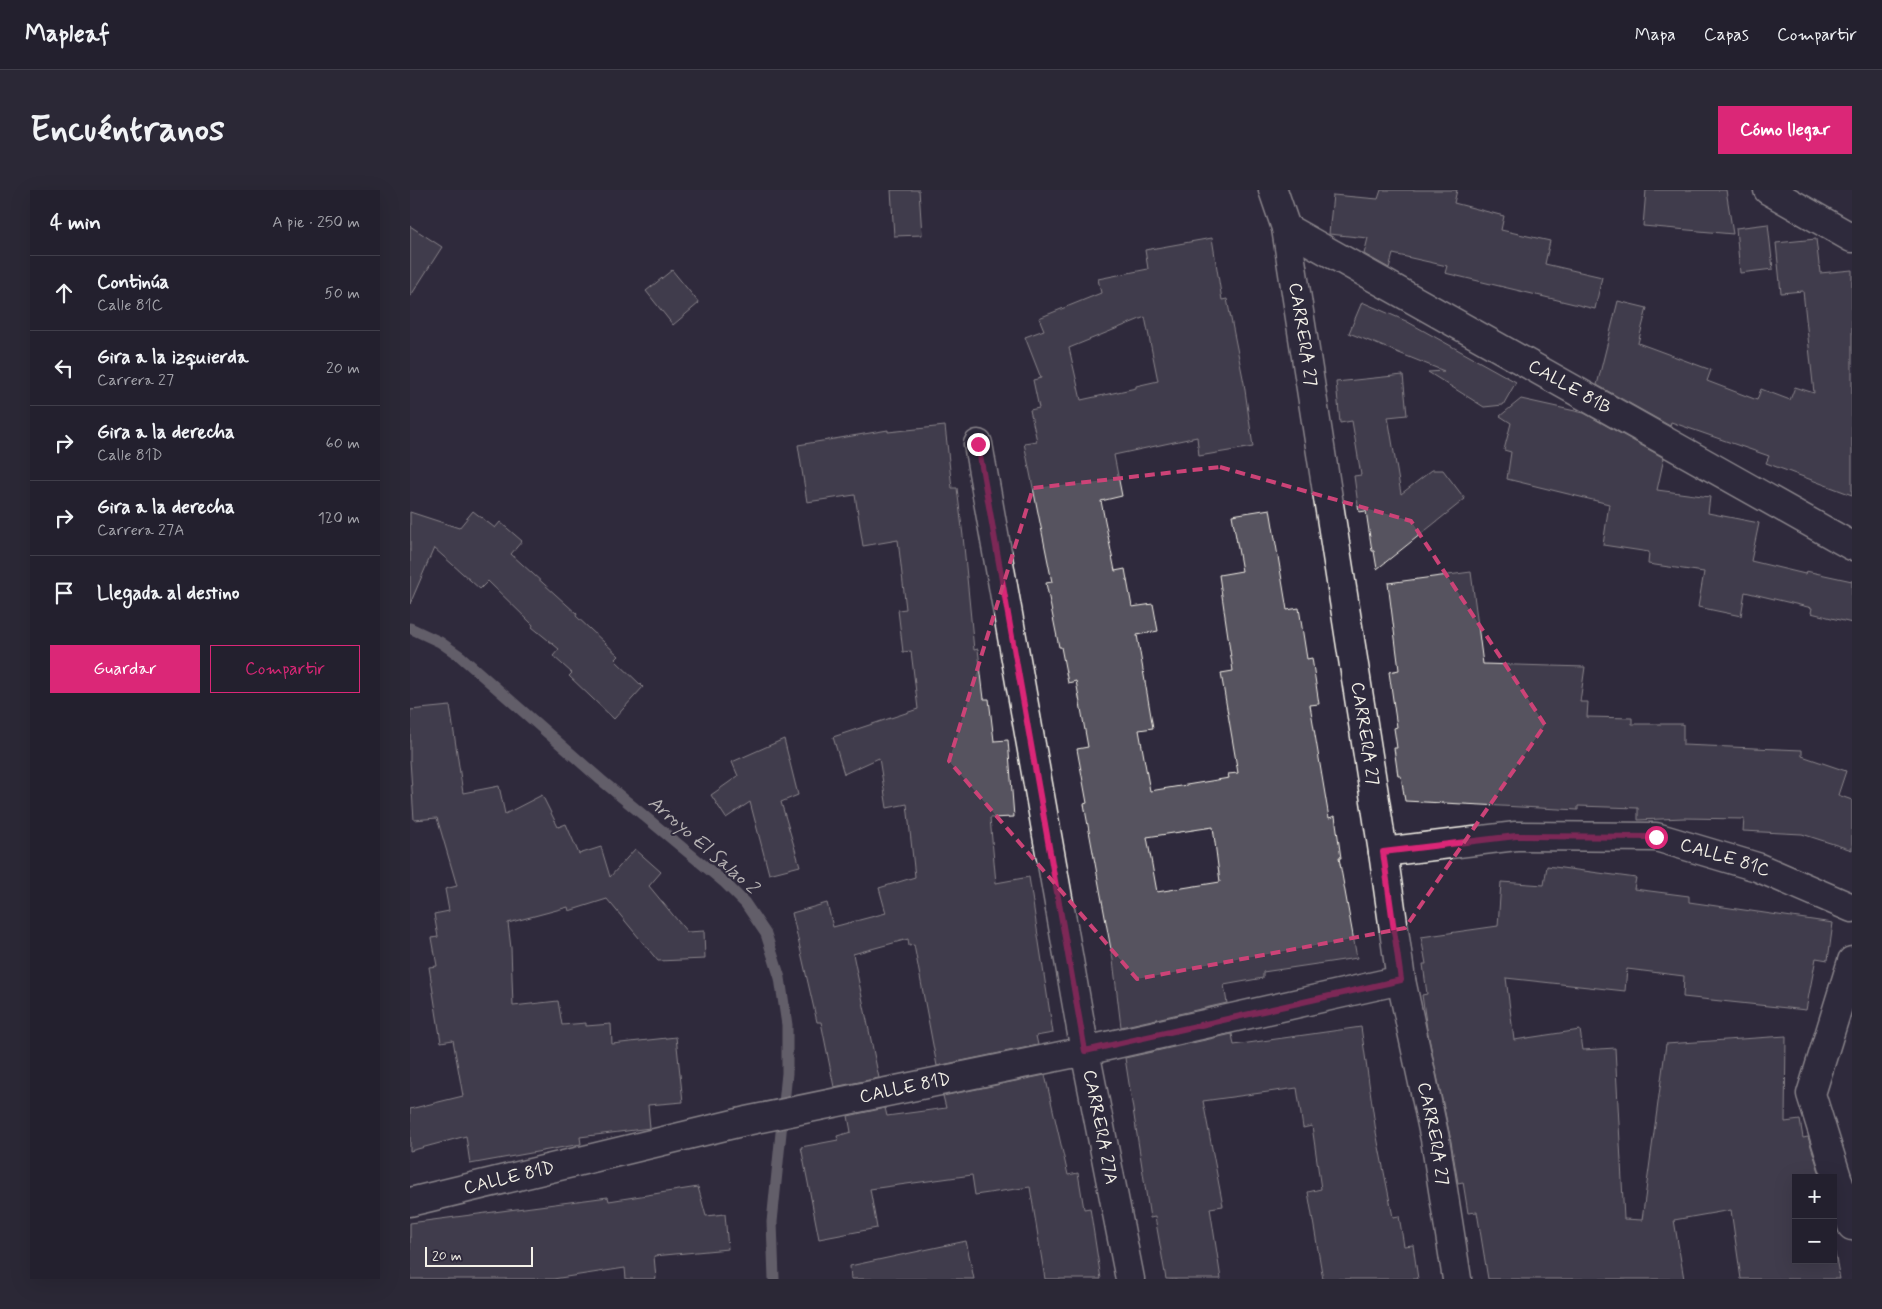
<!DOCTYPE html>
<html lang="es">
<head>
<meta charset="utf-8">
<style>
	:root { --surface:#23202e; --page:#2b2836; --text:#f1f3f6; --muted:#a3a3aa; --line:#403e4a; --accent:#db2777 }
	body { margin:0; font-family:Mynerve,sans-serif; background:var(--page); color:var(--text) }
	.controls { position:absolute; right:15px; bottom:15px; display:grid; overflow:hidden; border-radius:0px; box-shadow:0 5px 20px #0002 }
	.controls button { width:45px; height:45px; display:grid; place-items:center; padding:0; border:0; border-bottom:1px solid var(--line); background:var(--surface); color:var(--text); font:25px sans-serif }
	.scale { position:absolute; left:15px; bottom:12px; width:108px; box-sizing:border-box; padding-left:5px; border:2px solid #f4f1e8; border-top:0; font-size:14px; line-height:18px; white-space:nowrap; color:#f4f1e8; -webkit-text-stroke:4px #2f2a3d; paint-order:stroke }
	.stop { position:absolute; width:15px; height:15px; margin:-11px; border:4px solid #db2777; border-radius:50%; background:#fff }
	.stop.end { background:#db2777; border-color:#fff; box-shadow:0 1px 5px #0008 }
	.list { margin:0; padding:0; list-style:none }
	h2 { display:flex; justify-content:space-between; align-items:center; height:65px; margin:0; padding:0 20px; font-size:21px }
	h2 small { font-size:16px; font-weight:400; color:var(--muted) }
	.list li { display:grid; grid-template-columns:32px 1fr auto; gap:15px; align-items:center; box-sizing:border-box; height:75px; padding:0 20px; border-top:1px solid var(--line) }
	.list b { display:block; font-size:19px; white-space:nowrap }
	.list p { margin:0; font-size:16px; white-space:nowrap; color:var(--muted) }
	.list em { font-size:16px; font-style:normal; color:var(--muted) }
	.actions { display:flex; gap:10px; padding:15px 20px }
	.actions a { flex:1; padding:11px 0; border:1px solid var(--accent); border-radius:0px; text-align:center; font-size:18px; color:var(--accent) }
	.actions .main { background:var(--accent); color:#fff }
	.icon { flex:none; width:28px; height:28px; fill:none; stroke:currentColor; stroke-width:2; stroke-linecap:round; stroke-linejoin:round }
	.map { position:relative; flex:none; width:1442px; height:1089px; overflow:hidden; border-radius:0px }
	header { display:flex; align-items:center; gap:30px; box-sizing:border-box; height:70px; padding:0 25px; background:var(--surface); border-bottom:1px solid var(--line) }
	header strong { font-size:24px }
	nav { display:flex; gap:28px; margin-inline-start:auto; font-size:18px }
	.intro { display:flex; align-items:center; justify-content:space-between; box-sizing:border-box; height:120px; padding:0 30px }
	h1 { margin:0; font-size:35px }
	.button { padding:12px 22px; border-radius:0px; background:var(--accent); color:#fff; font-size:18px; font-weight:700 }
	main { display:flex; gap:30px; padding:0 30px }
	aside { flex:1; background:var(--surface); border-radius:0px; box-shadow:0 5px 20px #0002 }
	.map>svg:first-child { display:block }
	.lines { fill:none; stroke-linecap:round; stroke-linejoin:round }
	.stream { stroke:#a19ea0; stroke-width:11 }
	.building { fill:#56525f; stroke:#f4f1e8; fill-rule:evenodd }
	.street-casing { stroke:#f4f1e8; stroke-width:31 }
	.secondary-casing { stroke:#f4f1e8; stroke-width:31 }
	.street { stroke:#2f2a3d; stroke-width:28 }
	.secondary { stroke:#2f2a3d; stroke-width:28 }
	.route { stroke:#db2777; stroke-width:6 }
	.marked { fill:none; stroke:#cc4377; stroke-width:4; stroke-dasharray:10 6; stroke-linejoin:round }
	.labels { text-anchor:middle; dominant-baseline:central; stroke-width:4; stroke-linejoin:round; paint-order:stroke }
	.street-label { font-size:18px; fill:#f4f1e8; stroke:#2f2a3d }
	.water-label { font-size:19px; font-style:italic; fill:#b6b2b2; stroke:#2f2a3d }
</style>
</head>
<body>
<header>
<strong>Mapleaf</strong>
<nav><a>Mapa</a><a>Capas</a><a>Compartir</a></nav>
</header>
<div class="intro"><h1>Encuéntranos</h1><a class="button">Cómo llegar</a></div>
<main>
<aside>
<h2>4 min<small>A pie · 250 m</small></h2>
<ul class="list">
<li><svg class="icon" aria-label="ahead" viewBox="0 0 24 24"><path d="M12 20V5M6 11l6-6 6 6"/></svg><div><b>Continúa</b><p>Calle 81C</p></div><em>50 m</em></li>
<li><svg class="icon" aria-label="left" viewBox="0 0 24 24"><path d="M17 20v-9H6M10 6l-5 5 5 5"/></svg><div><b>Gira a la izquierda</b><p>Carrera 27</p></div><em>20 m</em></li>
<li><svg class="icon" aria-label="right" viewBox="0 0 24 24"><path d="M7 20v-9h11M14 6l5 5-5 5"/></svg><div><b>Gira a la derecha</b><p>Calle 81D</p></div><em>60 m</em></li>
<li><svg class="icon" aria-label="right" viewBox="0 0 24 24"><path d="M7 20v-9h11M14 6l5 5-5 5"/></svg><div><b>Gira a la derecha</b><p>Carrera 27A</p></div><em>120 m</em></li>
<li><svg class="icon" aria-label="arrive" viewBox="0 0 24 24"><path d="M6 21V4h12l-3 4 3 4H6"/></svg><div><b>Llegada al destino</b></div></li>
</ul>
<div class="actions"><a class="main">Guardar</a><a>Compartir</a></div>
</aside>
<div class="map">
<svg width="1442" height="1089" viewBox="0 0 1442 1089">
	<rect width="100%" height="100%" fill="#2f2a3d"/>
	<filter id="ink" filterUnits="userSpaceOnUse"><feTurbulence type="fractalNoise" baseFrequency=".02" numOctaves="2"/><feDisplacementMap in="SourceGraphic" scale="10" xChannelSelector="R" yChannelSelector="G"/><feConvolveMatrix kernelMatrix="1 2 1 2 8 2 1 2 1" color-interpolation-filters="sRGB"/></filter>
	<g filter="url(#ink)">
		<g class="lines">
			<path class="stream" d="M0 438 30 452 50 466 191 590 315 693 335 713 356 744 370 788 377 835V883L362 1032 364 1089"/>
		</g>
		<path class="building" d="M481 0H509L512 45 484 46Z
			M971 0H1047L1044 13 1094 26 1091 40 1140 51 1135 74 1192 87 1185 119 1035 83 1037 76 983 64 979 78 954 64 958 48 919 44 923 5 968 9Z
			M1236 0H1316L1323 44 1233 36Z
			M1358 34 1363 79 1330 83 1326 38Z
			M0 36 32 57 0 107Z
			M802 48 812 110 817 109 834 193 843 257 789 266 787 247 704 265 712 306 691 311 705 381 715 379 722 417 743 414 748 441 727 445 743 538 729 540 740 601 819 588 818 584 828 583 811 483 823 481 809 385 832 381 822 325 860 319 877 420 889 418 897 469 902 468 909 514 900 515 919 628 925 626 931 668H929L947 768 853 782V788L814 795 817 813 711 837 703 770 674 614 677 613 667 559 678 557 666 491 658 493 651 457H649L636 393 642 392 614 253 627 251 620 220 629 218 623 190 631 188 615 147 634 140 629 128 691 103 688 89 738 79 735 60ZM735 127 748 191 726 196V198L671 210 659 158ZM803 637 810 692 747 702 737 647Z
			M1406 49 1410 83 1442 80V305L1356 273 1359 266 1261 232 1260 236 1187 195 1208 111 1237 118 1228 153 1301 180 1297 191 1347 210 1351 199 1380 210 1385 197 1404 203 1393 101 1371 103 1366 53Z
			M262 80 289 113 263 135 236 101Z
			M952 112 996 131 1106 192 1093 215 1074 217 1018 182 1034 181 939 143Z
			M993 185 997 225 978 227 991 304 1022 280H1033L1055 309 967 379 964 361H962L956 321 949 322 944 286 951 285 942 231 930 233 926 192Z
			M1111 209 1174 223 1254 268 1247 300 1300 307 1298 323 1349 333 1341 371 1395 384 1396 381 1442 391V433L1401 423 1402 418 1335 402 1331 426 1288 417 1294 382 1238 374 1239 362 1193 355 1199 314 1097 289 1101 262 1094 260 1101 233 1090 226Z
			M535 236 542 298H547L553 346 564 460 568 459 574 509H579L584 551 598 550 604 627 580 628 586 693 619 687 643 843 626 846 628 855 527 876 504 755 499 756 498 749 443 764 469 888 424 897 411 832H407L382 723 417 713 423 737 476 723 469 698 505 687 497 614 477 618 469 568 434 584 423 547 508 519 501 461 493 462 488 420 496 419 488 350 453 356 445 305 397 312 388 255 478 240V242Z
			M63 321 85 338 90 332 112 351 101 364 167 424 166 426 209 466 205 470 233 497 204 529 159 486 162 483 143 466 149 459 122 437 123 435 78 391 70 399 24 358 0 414V322L49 338Z
			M1061 382 1073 474 1175 477 1170 512H1178L1177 527 1222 528V534H1273V555L1392 560V566L1436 581 1428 605 1442 610V660L1392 644 1333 641 1334 629 1274 628 1228 630V618L1168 616V620L995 611 991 586H988L984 558H987L984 538 987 537 979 482 989 480 978 393Z
			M40 516 53 603 89 596 95 624 132 605 148 637 156 634 169 664 191 657 200 687 225 659 251 682 239 696 277 742 294 741 295 769 248 771 197 709 159 721 158 717 98 733 101 758 103 816 148 811 152 835 176 833V836L201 834 202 854 266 847 273 912 238 915 240 938 170 947 171 954 60 974 56 946 0 961V919L53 906 43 850 31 852 19 777 27 776 22 748 28 747 24 724 39 721 35 699 47 696 27 628 4 630 0 570V520Z
			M374 549 388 605 371 612 390 676 359 684 340 612 316 628 301 605 328 586 322 572Z
			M1137 676 1226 688 1224 699 1279 706V712L1423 733 1418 770 1406 768 1396 820 1273 807 1274 786 1217 779 1215 801 1096 788 1104 850 1170 840 1173 860 1205 858 1214 1029 1232 1030 1256 854 1376 846 1375 932 1390 930 1393 948 1398 947 1411 988H1386V1070H1423V1053L1430 1089H1331L1321 1020 1264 1030 1274 1089H1078L1067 1022 1058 1023 1053 992 1048 993 1040 946 1017 839 1012 805 1017 804 1013 774H1016L1011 747 1088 736 1091 692 1134 695Z
			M951 837 966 942 983 1027 989 1026 994 1056 1003 1055 1008 1089H913L898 1002 911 999 902 936 893 938 887 898 793 911 813 1016 800 1018 811 1089H756L745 1027 740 1028 715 868 822 844 824 855Z
			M635 885 658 985 668 983 674 1019 680 1018 691 1089H635L620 997 565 1005 562 985 460 999 467 1038 409 1049 391 957 428 950 427 946 441 942 438 926 475 918 477 926 536 918 533 906Z
			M288 997 296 1026 315 1024 318 1059 244 1066 246 1089H216L215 1078 143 1089H0V1033L198 1007 199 1011Z
			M556 1051 564 1089H441L440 1076Z"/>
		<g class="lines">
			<g class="street-casing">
				<g id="street">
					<path d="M1358 0 1442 48"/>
					<path id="s1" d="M876 38 1442 356"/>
					<path id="s2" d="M568 254 675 861 720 1089"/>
					<path id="s3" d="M973 662 1106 646 1246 647 1347 677 1442 718"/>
					<path d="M1442 771 1401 904 1442 1036"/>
					<path id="s4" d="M0 1012 336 931 675 861 991 790"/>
				</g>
			</g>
			<g class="secondary-casing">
				<g id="secondary">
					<path id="s5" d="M863 0 876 38 973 662 991 790 1025 949 1047 1089"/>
				</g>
			</g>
			<use href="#street" class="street"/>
			<use href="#secondary" class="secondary"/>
		</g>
	</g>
	<g class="lines" filter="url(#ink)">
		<path class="route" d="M568 254 675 861 991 790 973 662 1106 646 1246 647"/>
	</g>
	<path d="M0 0H1442V1089H0ZM810 277 1001 331 1135 535 995 738 727 789 539 571 623 298Z" fill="#2f2a3d" fill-opacity=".55" fill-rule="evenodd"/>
	<path class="marked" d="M810 277 1001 331 1135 535 995 738 727 789 539 571 623 298Z"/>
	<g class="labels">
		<g class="street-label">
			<text stroke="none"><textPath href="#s5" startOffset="148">CARRERA 27</textPath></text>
			<text stroke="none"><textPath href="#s1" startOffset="325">CALLE 81B</textPath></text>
			<text stroke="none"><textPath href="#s5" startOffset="552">CARRERA 27</textPath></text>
			<text stroke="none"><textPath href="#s3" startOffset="346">CALLE 81C</textPath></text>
			<text stroke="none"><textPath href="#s4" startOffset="508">CALLE 81D</textPath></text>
			<text stroke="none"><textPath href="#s2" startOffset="694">CARRERA 27A</textPath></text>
			<text stroke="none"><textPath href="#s5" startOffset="958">CARRERA 27</textPath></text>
			<text stroke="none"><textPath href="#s4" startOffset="102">CALLE 81D</textPath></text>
		</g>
		<g class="water-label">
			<text transform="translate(293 655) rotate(41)">Arroyo El Salao 2</text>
		</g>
	</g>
</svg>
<div class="controls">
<button>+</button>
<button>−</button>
</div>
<div class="scale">20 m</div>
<div class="stop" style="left:1246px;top:647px"></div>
<div class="stop end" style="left:568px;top:254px"></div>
</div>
</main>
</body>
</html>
